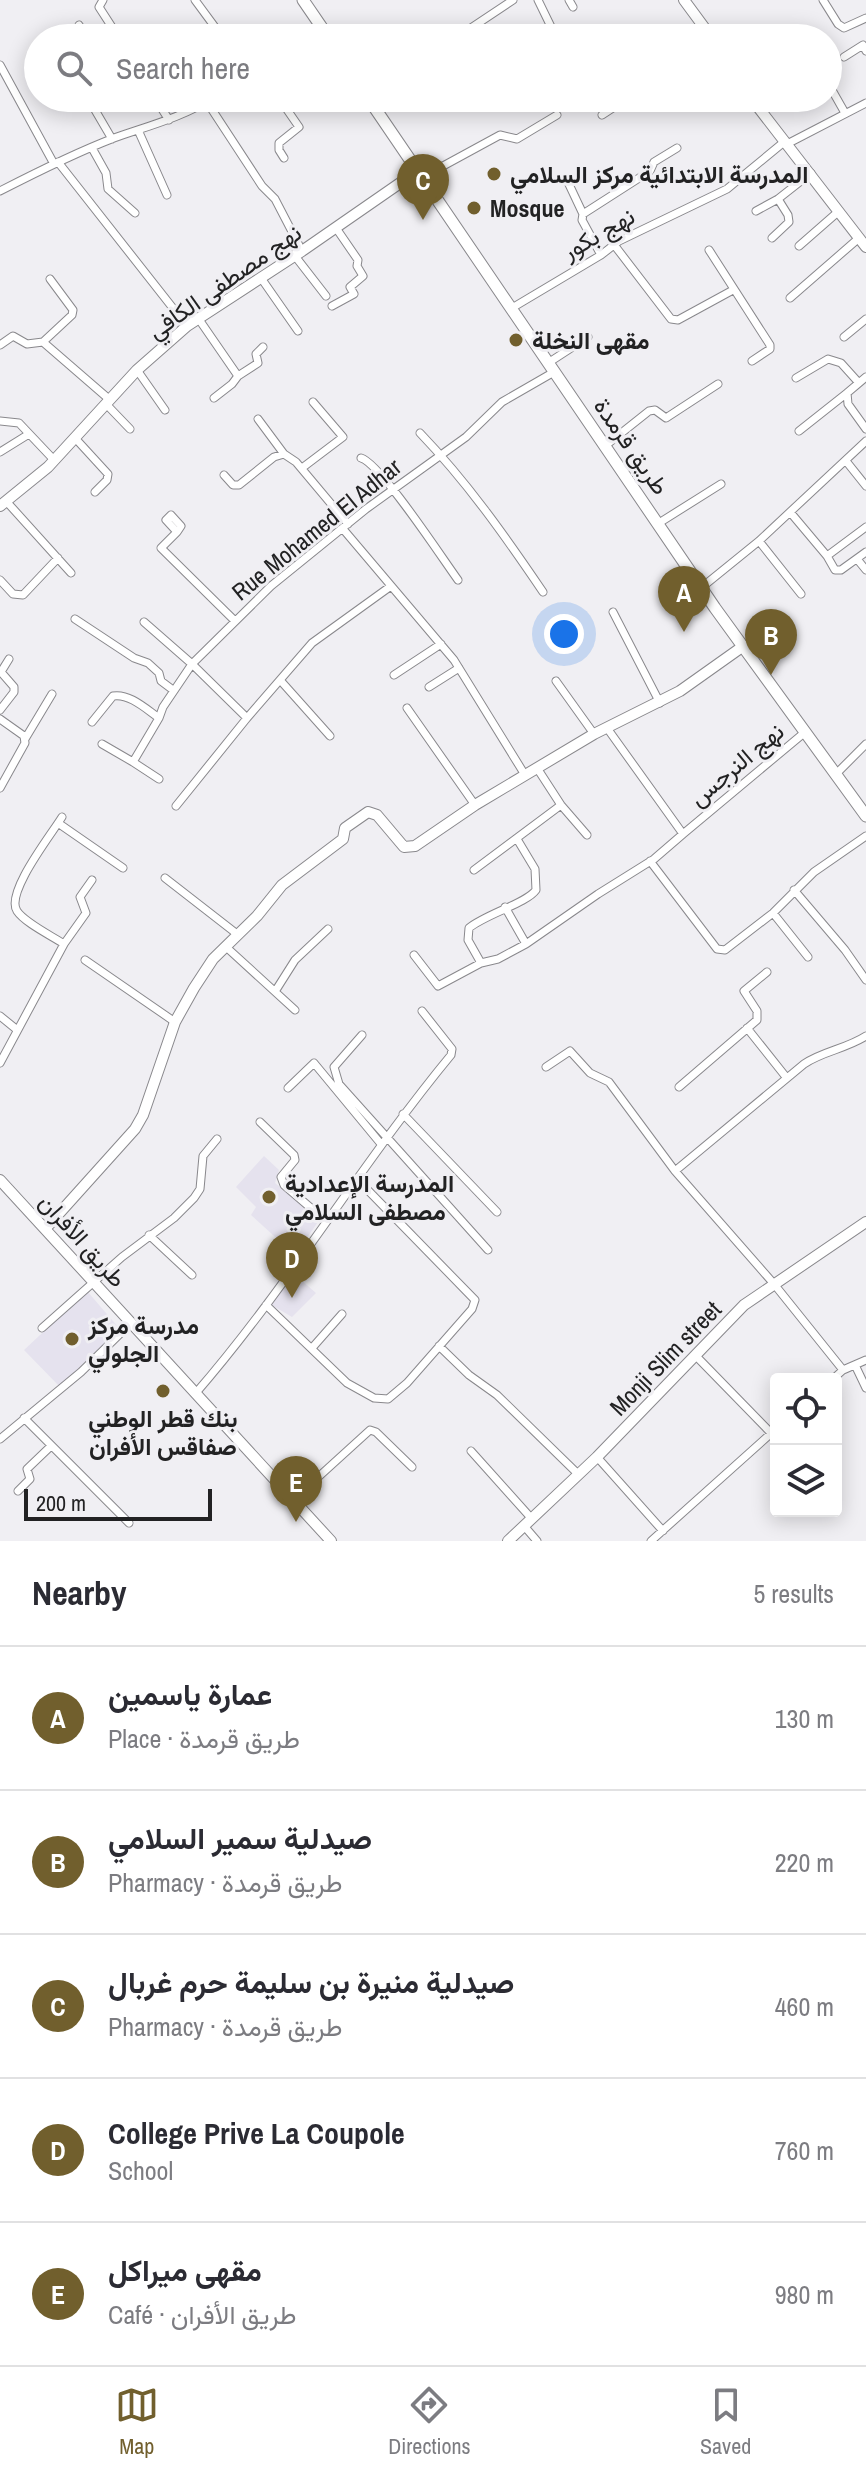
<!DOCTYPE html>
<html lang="en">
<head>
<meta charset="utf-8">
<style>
	:root { --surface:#fff; --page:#f7f7f7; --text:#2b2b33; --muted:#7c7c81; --line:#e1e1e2; --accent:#715f2d }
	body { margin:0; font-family:"Archivo Narrow",Vazirmatn,sans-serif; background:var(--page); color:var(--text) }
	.controls { position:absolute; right:24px; bottom:24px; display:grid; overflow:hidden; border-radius:8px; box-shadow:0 4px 20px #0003 }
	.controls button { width:72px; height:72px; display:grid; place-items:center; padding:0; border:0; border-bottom:2px solid var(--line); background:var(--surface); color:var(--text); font:40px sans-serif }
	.scale { position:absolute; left:24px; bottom:20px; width:188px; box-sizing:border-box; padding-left:8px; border:4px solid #222223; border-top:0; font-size:22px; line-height:28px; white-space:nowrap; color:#222223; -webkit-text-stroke:6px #f0eff3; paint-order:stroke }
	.you { position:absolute; left:564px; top:634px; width:28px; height:28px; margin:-20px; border:6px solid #fff; border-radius:50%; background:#1a73e8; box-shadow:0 0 0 12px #1a73e833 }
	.badge { display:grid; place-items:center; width:52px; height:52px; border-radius:50%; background:var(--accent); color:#fff; font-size:26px; font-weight:700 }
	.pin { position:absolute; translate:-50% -66px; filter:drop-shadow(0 2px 4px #0008) }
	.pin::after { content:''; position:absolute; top:42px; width:28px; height:24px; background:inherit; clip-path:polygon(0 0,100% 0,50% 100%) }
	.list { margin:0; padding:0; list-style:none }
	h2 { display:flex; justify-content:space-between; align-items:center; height:104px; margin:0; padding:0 32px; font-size:34px }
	h2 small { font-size:26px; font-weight:400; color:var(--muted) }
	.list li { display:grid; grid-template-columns:52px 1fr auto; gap:24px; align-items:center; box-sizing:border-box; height:144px; padding:0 32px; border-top:2px solid var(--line) }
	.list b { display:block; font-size:30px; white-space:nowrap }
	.list p { margin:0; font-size:26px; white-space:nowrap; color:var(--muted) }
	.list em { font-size:26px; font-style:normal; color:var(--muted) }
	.icon { flex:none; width:44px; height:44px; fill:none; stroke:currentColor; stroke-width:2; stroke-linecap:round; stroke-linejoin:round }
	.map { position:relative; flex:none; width:866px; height:1541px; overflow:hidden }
	.search { position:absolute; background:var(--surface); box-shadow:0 4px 20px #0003; left:24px; right:24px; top:24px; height:88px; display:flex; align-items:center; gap:20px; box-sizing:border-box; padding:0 28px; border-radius:44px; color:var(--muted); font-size:30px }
	.sheet { height:824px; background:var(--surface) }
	nav { display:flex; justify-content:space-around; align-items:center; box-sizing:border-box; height:112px; border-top:2px solid var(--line); background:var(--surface); font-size:22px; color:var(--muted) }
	nav a { display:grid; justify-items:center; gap:4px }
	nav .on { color:var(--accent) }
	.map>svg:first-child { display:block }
	.built { fill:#e5e2ee }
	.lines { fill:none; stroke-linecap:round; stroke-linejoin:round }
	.street-casing { stroke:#89888c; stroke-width:9 }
	.secondary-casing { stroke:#89888c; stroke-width:12 }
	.primary-casing { stroke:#89888c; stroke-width:13 }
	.street { stroke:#fff; stroke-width:7 }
	.secondary { stroke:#fff; stroke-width:10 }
	.primary { stroke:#fff; stroke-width:11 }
	.poi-dot { fill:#715f2d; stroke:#f0eff3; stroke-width:3 }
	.labels { text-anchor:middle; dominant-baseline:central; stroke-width:6; stroke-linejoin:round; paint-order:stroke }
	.poi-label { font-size:24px; font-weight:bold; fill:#222223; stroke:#f0eff3; text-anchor:start }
	.street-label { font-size:24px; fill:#222223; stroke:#f0eff3 }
</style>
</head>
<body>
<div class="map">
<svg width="866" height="1541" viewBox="0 0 866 1541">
	<rect width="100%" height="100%" fill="#f0eff3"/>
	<path class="built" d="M264 1156 279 1170 275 1183 320 1219 295 1255 251 1215 256 1207 236 1187Z
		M293 1273 316 1293 292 1317 270 1304Z
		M87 1291 119 1328 80 1369 59 1386 24 1350Z"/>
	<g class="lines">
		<g class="street-casing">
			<path id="street" d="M103 0 99 7 119 38
				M195 0 223 38
				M538 0 556 37
				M569 0 573 7
				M823 0 838 24 844 28 866 18
				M79 25 87 38
				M310 38 324 30
				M456 38 513 0
				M844 57 863 45 866 51
				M0 65 54 164
				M828 83 845 113
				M88 98 112 139
				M155 98 169 120
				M279 98 299 127 279 143V150L284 158
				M207 102 262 186 275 199 302 251
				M602 115 628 98
				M138 130 167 195
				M787 144 866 103
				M92 148 106 173 108 189 135 213
				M58 162 187 326
				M421 178 500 135 517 139 557 115
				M566 178 583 214 582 220 601 255
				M0 191C37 172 75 153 114 138 148 126 183 117 213 98
				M756 211 778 199 811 173
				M583 214 650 171 654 162 677 148
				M772 238 789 222 788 215 778 199
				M615 246 671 319 678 320 733 290
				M799 246 839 211
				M709 250 770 345V349L752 361
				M295 256 326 296
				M261 278 298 331
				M50 279 73 310 72 315 43 342 110 400
				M790 298 859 238
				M332 306 354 294 350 287 363 276 357 266 358 260 336 228
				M512 308 601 255 619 241 727 189 784 142
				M198 318 238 376 232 384 214 398
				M844 337 866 319
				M0 345 13 336 27 344 43 342
				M548 363 588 337
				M137 370 165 410
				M238 376 258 363 256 354 263 347
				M866 377 847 393 848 404 866 429
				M796 378 828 359 841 363 859 383
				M106 404 130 429
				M258 419 284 454
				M0 421 19 423 54 460
				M799 431 847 393
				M420 433C467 482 505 536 543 592
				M75 438 108 474 107 480 95 492
				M605 446 649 411 655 410 666 418 718 384
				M0 452 29 434
				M361 458C380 463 442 558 458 580
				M846 461 866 486
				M302 468 343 437 313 402
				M224 475 233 485H239L274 457 284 454 296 462 348 524
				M6 501 71 573
				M790 512 827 556 866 527
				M171 515 181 526 177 532 166 520Z
				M659 523 721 484
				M343 529 454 660 525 775
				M177 532 161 548 235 621
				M759 541 801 594
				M827 556 835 570H841L866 552
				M857 559 866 570
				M0 580 13 594 23 595 58 558
				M701 588 759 541 866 441
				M613 612 660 703
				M75 619 134 658 148 663 159 673 161 681 173 690
				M144 622 192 664 247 718 312 643 391 586
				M394 675 441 644
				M280 680 330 736
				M556 681 594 734
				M429 687 459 668
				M407 708 475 805
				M0 710 14 692V687L1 672 9 659
				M0 719 24 736 25 743 0 788
				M92 722 113 696C129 693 146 709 159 718
				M607 728 683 834 804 733
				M25 739 52 694
				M102 744 133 762 159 718 163 707 192 664 271 586 366 509 466 437 502 402 554 372
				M133 762 159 779
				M537 768 561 805 587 835
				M836 774 866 744
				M176 806 247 718
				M62 817C51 835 5 893 17 911 25 923 52 936 64 944
				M58 823 123 868
				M650 861 717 949 725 950 773 913 814 872 866 836
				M474 870 561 805
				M165 878 237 934
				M794 890 845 950 866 980
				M773 913 808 957
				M526 944 598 894 654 859 683 834
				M225 946 295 1010
				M414 955 438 986 481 963 468 940 469 928C486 914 527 903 536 890L535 869 517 839
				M85 960 175 1022
				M481 963 498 959 526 944 505 907
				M276 990 295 960 328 929
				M0 1016 16 1029
				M747 1028 786 1077
				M362 1035 334 1067 339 1084 488 1250
				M0 1063 64 944 86 913 80 897 92 880
				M546 1067 570 1051 590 1073 609 1082 675 1171 774 1284 843 1370
				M679 1087 757 1020V1011L744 991 767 972
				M288 1088 314 1063 381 1144
				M403 1114 497 1212
				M260 1122 294 1155 295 1160 281 1177 284 1185 326 1221
				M675 1171 804 1064C823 1051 846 1049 866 1036
				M149 1235 192 1275
				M266 1305 347 1383 374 1398 388 1399 407 1383 472 1309 475 1300 357 1179
				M42 1328 122 1257 174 1218 194 1198 200 1189 203 1156 217 1139
				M439 1346 469 1375 497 1395 578 1474
				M312 1348 342 1314
				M695 1355 771 1433
				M855 1365 866 1388
				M833 1379 843 1370 866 1360
				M195 1394C288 1287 361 1164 451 1055L452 1049 422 1011
				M24 1418 129 1523
				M0 1439 81 1372 131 1323
				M471 1451 532 1519
				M597 1457 663 1531
				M18 1491 30 1479 27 1469 51 1446
				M293 1500 370 1430 376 1432 412 1467
				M525 1527 537 1541
				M651 1541 776 1429"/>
		</g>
		<g class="secondary-casing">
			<path id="secondary" d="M684 0 712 38
				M751 98 866 247
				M0 506 48 467 137 370 187 326 302 251 416 172
				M0 1180 331 1541
				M46 1228 135 1129 143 1115 175 1022 194 988 213 959 257 916 282 885 343 839 345 828 368 812 377 815 404 847 415 846 475 805 594 734 680 691 742 647
				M508 1541 597 1457 744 1305 866 1222"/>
		</g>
		<g class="primary-casing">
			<path id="primary" d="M303 0 329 38
				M368 98 715 608 866 816"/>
		</g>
		<use href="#street" class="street"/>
		<use href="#secondary" class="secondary"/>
		<use href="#primary" class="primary"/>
	</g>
	<g class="poi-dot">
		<circle cx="494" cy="174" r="8"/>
		<circle cx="474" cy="208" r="8"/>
		<circle cx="516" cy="340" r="8"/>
		<circle cx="269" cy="1197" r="8"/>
		<circle cx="72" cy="1339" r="8"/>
		<circle cx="163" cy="1391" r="8"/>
	</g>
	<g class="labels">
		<g class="poi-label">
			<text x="510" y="174">المدرسة الابتدائية مركز السلامي</text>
			<text x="490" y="208">Mosque</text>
			<text x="532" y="340">مقهى النخلة</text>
			<text x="285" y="1183">المدرسة الإعدادية<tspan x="285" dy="28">مصطفى السلامي</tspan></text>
			<text x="88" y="1325">مدرسة مركز<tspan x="88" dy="28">الجلولي</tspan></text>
			<text x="163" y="1418" text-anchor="middle">بنك قطر الوطني<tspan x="163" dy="28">صفاقس الأفران</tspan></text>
		</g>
		<g class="street-label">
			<text transform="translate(598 233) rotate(-30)">نهج بكور</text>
			<text transform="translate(224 281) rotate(-35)">نهج مصطفى الكافي</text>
			<text transform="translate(632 446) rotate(55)">طريق قرمدة</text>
			<text transform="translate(316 529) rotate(-39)">Rue Mohamed El Adhar</text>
			<text transform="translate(736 764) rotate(-40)">نهج النرجس</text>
			<text transform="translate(83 1240) rotate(48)">طريق الأفران</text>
			<text transform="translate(665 1358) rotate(-46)">Monji Slim street</text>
		</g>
	</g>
</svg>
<div class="controls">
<button><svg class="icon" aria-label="locate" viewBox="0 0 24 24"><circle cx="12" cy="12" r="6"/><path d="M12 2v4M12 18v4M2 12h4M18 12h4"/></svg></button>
<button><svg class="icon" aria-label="layers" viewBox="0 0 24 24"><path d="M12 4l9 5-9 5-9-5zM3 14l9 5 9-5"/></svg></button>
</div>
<div class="scale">200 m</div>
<div class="you"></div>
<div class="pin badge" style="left:684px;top:632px">A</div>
<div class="pin badge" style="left:771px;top:675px">B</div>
<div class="pin badge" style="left:423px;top:220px">C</div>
<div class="pin badge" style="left:292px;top:1298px">D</div>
<div class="pin badge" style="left:296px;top:1522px">E</div>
<div class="search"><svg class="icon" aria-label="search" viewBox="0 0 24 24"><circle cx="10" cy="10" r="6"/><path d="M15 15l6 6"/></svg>Search here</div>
</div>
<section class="sheet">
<h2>Nearby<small>5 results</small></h2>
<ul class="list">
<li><span class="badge">A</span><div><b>عمارة ياسمين</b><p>Place · طريق قرمدة</p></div><em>130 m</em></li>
<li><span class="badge">B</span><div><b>صيدلية سمير السلامي</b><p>Pharmacy · طريق قرمدة</p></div><em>220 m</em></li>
<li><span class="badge">C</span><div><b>صيدلية منيرة بن سليمة حرم غربال</b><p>Pharmacy · طريق قرمدة</p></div><em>460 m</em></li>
<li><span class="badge">D</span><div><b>College Prive La Coupole</b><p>School</p></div><em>760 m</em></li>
<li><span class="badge">E</span><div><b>مقهى ميراكل</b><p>Café · طريق الأفران</p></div><em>980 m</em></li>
</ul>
</section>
<nav>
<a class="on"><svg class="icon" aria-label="map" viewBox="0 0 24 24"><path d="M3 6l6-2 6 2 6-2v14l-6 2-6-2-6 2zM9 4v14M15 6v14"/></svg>Map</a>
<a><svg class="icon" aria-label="directions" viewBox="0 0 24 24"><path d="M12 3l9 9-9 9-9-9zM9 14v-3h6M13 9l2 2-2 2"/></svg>Directions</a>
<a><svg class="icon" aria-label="saved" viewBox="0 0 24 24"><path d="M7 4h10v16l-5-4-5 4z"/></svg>Saved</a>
</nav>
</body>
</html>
